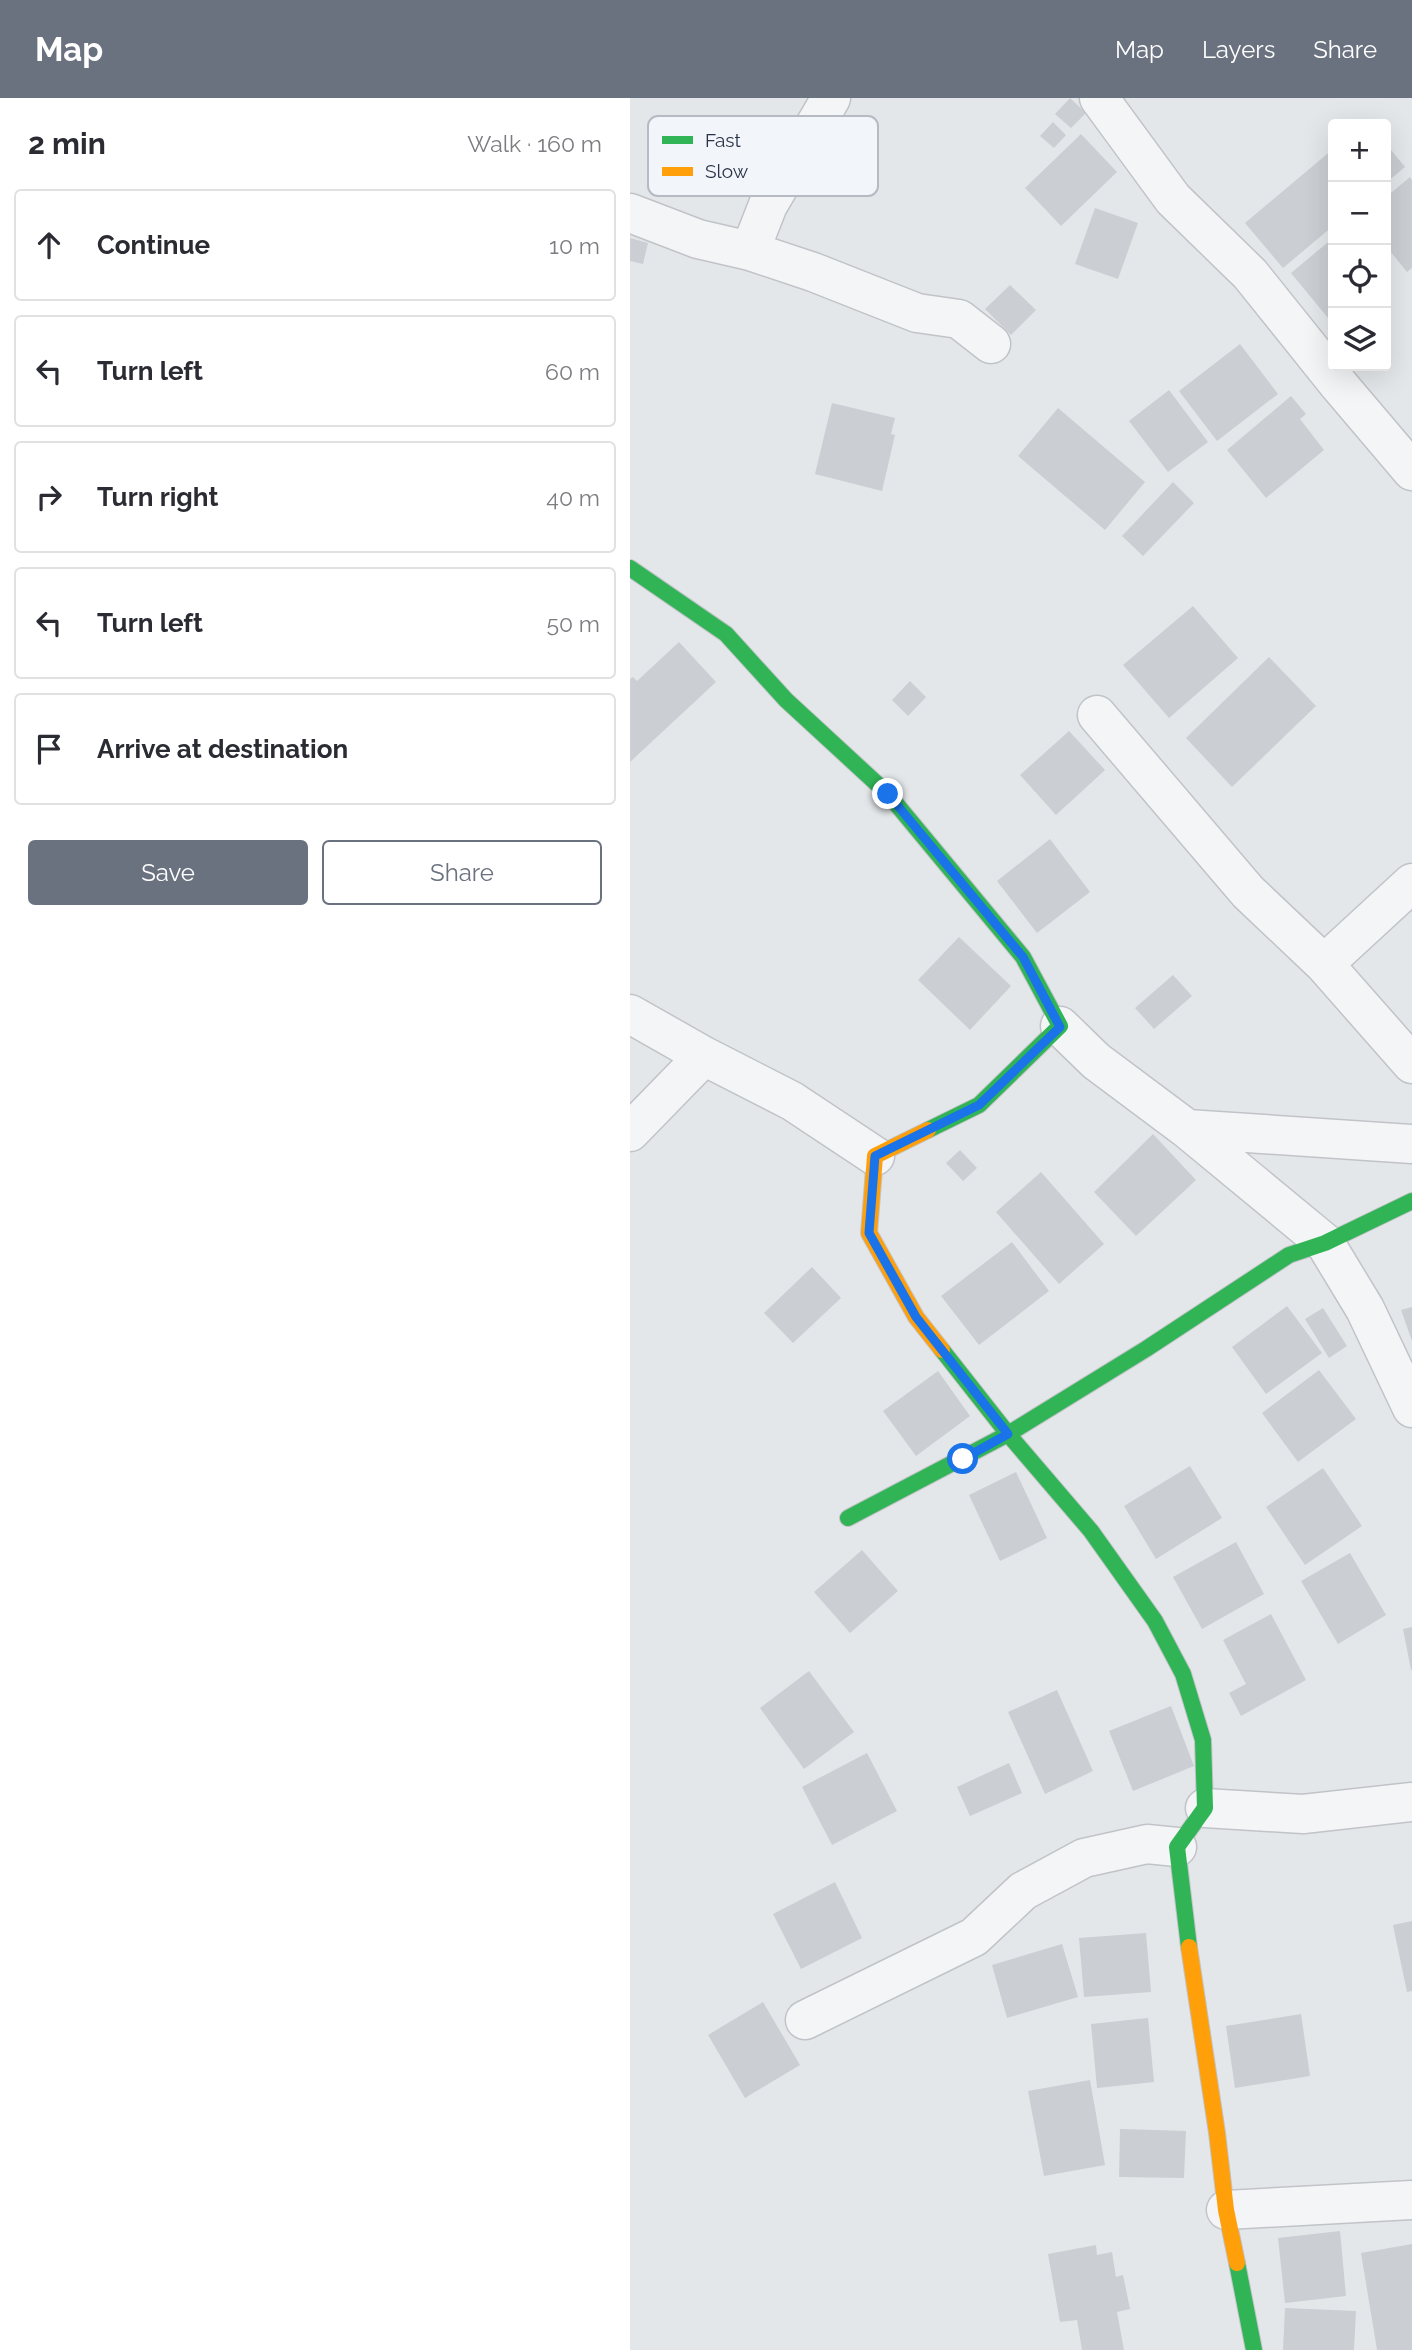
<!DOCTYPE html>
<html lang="en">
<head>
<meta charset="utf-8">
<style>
	:root { --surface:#fff; --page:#f2f2f3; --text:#2b2b33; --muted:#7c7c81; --line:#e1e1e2; --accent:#6a717f }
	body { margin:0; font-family:Raleway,sans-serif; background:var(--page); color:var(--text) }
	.controls { position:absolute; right:21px; top:21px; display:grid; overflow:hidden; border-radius:7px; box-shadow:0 7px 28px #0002 }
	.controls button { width:63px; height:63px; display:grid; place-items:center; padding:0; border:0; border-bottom:2px solid var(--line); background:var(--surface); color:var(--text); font:35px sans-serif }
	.stop { position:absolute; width:21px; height:21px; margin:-16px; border:5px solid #1a73e8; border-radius:50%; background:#fff }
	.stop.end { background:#1a73e8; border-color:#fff; box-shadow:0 2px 7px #0008 }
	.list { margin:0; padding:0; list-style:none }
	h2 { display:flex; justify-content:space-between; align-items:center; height:91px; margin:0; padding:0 28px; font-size:30px }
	h2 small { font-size:23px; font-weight:400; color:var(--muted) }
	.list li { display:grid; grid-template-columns:46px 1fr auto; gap:21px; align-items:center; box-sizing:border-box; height:112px; margin:0 14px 14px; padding:0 14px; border:2px solid var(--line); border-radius:7px }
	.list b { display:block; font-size:26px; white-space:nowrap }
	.list em { font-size:23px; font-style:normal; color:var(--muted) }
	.actions { display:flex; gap:14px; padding:21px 28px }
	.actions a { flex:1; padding:16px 0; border:2px solid var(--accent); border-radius:7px; text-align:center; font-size:24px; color:var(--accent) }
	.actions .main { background:var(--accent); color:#fff }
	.icon { flex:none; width:38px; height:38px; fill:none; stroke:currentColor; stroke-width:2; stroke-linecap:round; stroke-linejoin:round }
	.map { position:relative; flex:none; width:782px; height:2252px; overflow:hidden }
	header { display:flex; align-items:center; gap:42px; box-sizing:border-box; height:98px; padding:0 35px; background:var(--accent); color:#fff }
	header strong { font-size:33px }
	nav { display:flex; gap:38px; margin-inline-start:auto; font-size:24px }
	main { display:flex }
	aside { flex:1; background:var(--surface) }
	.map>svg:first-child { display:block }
	.building { fill:#cbced2 }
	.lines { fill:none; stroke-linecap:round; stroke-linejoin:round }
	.street-casing { stroke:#c1c3c8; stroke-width:41 }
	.fast-casing { stroke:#c1c3c8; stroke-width:18 }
	.slow-casing { stroke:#c1c3c8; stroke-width:18 }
	.street { stroke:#f4f5f6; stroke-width:38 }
	.fast { stroke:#30b455; stroke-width:16 }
	.slow { stroke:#ff9f0a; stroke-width:16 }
	.route { stroke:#1a73e8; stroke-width:9 }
	.key { fill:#f2f5f9; stroke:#b6bac3; stroke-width:2 }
	.key-label { font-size:19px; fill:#293246 }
</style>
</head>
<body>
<header>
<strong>Map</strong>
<nav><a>Map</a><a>Layers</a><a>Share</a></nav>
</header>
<main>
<aside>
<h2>2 min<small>Walk · 160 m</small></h2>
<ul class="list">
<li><svg class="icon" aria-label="ahead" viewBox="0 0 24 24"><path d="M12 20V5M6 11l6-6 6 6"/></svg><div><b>Continue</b></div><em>10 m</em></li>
<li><svg class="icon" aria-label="left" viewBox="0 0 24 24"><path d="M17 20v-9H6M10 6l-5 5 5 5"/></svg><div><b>Turn left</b></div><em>60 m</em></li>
<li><svg class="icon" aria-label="right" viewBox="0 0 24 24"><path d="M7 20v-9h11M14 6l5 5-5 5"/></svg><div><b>Turn right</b></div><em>40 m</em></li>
<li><svg class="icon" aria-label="left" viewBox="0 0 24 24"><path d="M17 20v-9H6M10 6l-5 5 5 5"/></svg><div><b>Turn left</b></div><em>50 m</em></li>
<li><svg class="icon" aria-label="arrive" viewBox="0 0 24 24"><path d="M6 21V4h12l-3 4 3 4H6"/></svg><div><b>Arrive at destination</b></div></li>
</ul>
<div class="actions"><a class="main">Save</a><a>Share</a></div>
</aside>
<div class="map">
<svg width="782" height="2252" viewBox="0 0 782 2252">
	<rect width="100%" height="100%" fill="#e4e7ea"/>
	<path class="building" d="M440 0 456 15 441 30 425 16Z
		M423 24 436 37 424 50 410 38Z
		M451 36 487 74 431 128 395 90Z
		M756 46 775 69 756 85Z
		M703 51V128L653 170 615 125Z
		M780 79 782 82V170L777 174 756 148V99Z
		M465 110 508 125 488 181 445 166Z
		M0 140 18 145 13 166 0 163Z
		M703 140V226L661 175Z
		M380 187 406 212 381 237 355 211Z
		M610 246 648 296 587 343 549 293Z
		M539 292 578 344 538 374 499 323Z
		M661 298 676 316 670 321 694 352 636 400 597 352Z
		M202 305 265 320 261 336 265 337 252 393 185 376Z
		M428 310 515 384 475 432 388 358Z
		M543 384 564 405 513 458 492 438Z
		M563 508 608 560 539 620 493 567Z
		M49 544 86 584 0 664V581L3 579 7 583Z
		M639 559 686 608 602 689 556 640Z
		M280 583 296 599 278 618 262 602Z
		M439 633 475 672 426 717 390 677Z
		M420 741 460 794 407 835 367 783Z
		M329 839 381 888 340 932 288 882Z
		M543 877 562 898 524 931 505 910Z
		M523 1036 566 1082 506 1138 464 1094Z
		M330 1052 347 1070 333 1083 316 1065Z
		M411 1074 474 1146 429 1186 366 1114Z
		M382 1144 419 1193 349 1247 311 1198Z
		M182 1169 211 1200 163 1245 134 1215Z
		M657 1208 692 1255 636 1296 602 1249Z
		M782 1209V1243L771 1212Z
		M693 1210 717 1248 699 1260 675 1221Z
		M689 1272 726 1321 668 1364 632 1315Z
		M308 1273 340 1318 286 1358 253 1313Z
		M560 1368 592 1420 526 1461 494 1408Z
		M693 1370 732 1428 675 1467 636 1409Z
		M386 1374 417 1440 370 1463 339 1397Z
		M606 1444 634 1496 572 1531 543 1479Z
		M232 1452 268 1493 220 1535 184 1494Z
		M720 1455 756 1517 708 1546 671 1483Z
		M641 1516 676 1582 611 1618 599 1595 616 1586 593 1542Z
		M782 1529V1572H781L773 1531Z
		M179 1573 224 1634 174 1671 130 1610Z
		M427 1592 463 1673 415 1696 378 1614Z
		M541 1608 564 1668 503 1693 479 1633Z
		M237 1655 267 1713 202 1747 172 1689Z
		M379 1665 392 1695 340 1718 327 1689Z
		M205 1784 232 1840 171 1871 143 1816Z
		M782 1823V1893L777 1894 763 1827Z
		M516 1835 521 1894 454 1899 449 1840Z
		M432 1846 448 1899 377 1920 362 1867Z
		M133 1904 170 1967 115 2000 78 1937Z
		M671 1916 680 1978 605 1990 596 1928Z
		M518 1920 524 1984 467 1990 461 1926Z
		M460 1982 475 2067 414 2078 398 1993Z
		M490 2031 556 2033 554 2080 489 2079Z
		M710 2133 716 2198 655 2205 648 2140Z
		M782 2146V2252H747L731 2155Z
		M466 2147 467 2157 482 2154 486 2179 493 2177 500 2211 487 2214 494 2252H452L447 2222 430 2224 418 2156Z
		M655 2210 726 2213 724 2252H653Z"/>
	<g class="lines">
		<g class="street-casing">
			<path id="street" d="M469 0 543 101 620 176 709 287 782 373
				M0 115 68 141 120 153 183 174 287 215 329 221 361 246
				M120 153 138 107 201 0
				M467 617 618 794 694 866 782 966
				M694 866 782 785
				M0 916 74 958 162 1003 245 1058
				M430 928 466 963 557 1031 695 1145 735 1211 782 1310
				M557 1031 782 1046
				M0 1034 74 958
				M575 1710 673 1716 782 1704
				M175 1922 344 1839 393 1793 454 1760 517 1746 547 1749
				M596 2112 782 2102"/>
		</g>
		<g class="fast-casing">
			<path id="fast" d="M0 470 96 536 156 602 258 696 393 859 430 928 349 1007 298 1032
				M312 1252 378 1336 461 1433 525 1523 553 1576 573 1642 575 1710 547 1749 559 1849
				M218 1420 378 1336 516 1251 659 1157 695 1145 782 1103
				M607 2165 624 2252"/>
		</g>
		<g class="slow-casing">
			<path id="slow" d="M298 1032 245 1058 239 1135 286 1219 312 1252
				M559 1849 587 2035 596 2112 607 2165"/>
		</g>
		<use href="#street" class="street"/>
		<use href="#fast" class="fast"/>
		<use href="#slow" class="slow"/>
	</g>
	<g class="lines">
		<path class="route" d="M258 696 393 859 430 929 349 1007 245 1058 239 1135 286 1219 378 1336 333 1361"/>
	</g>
	<rect x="18" y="18" width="230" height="80" rx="10" class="key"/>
	<rect x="32" y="38" width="31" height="8" fill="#30b455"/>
	<rect x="32" y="69" width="31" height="9" fill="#ff9f0a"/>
	<g class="key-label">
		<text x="75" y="49">Fast</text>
		<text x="75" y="80">Slow</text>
	</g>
</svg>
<div class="controls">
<button>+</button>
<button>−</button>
<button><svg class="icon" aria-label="locate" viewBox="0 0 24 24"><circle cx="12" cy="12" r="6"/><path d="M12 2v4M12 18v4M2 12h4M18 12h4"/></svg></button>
<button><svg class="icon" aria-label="layers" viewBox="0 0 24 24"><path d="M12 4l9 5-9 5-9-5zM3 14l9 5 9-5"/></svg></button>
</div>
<div class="stop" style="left:333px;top:1361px"></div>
<div class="stop end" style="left:258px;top:696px"></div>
</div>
</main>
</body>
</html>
